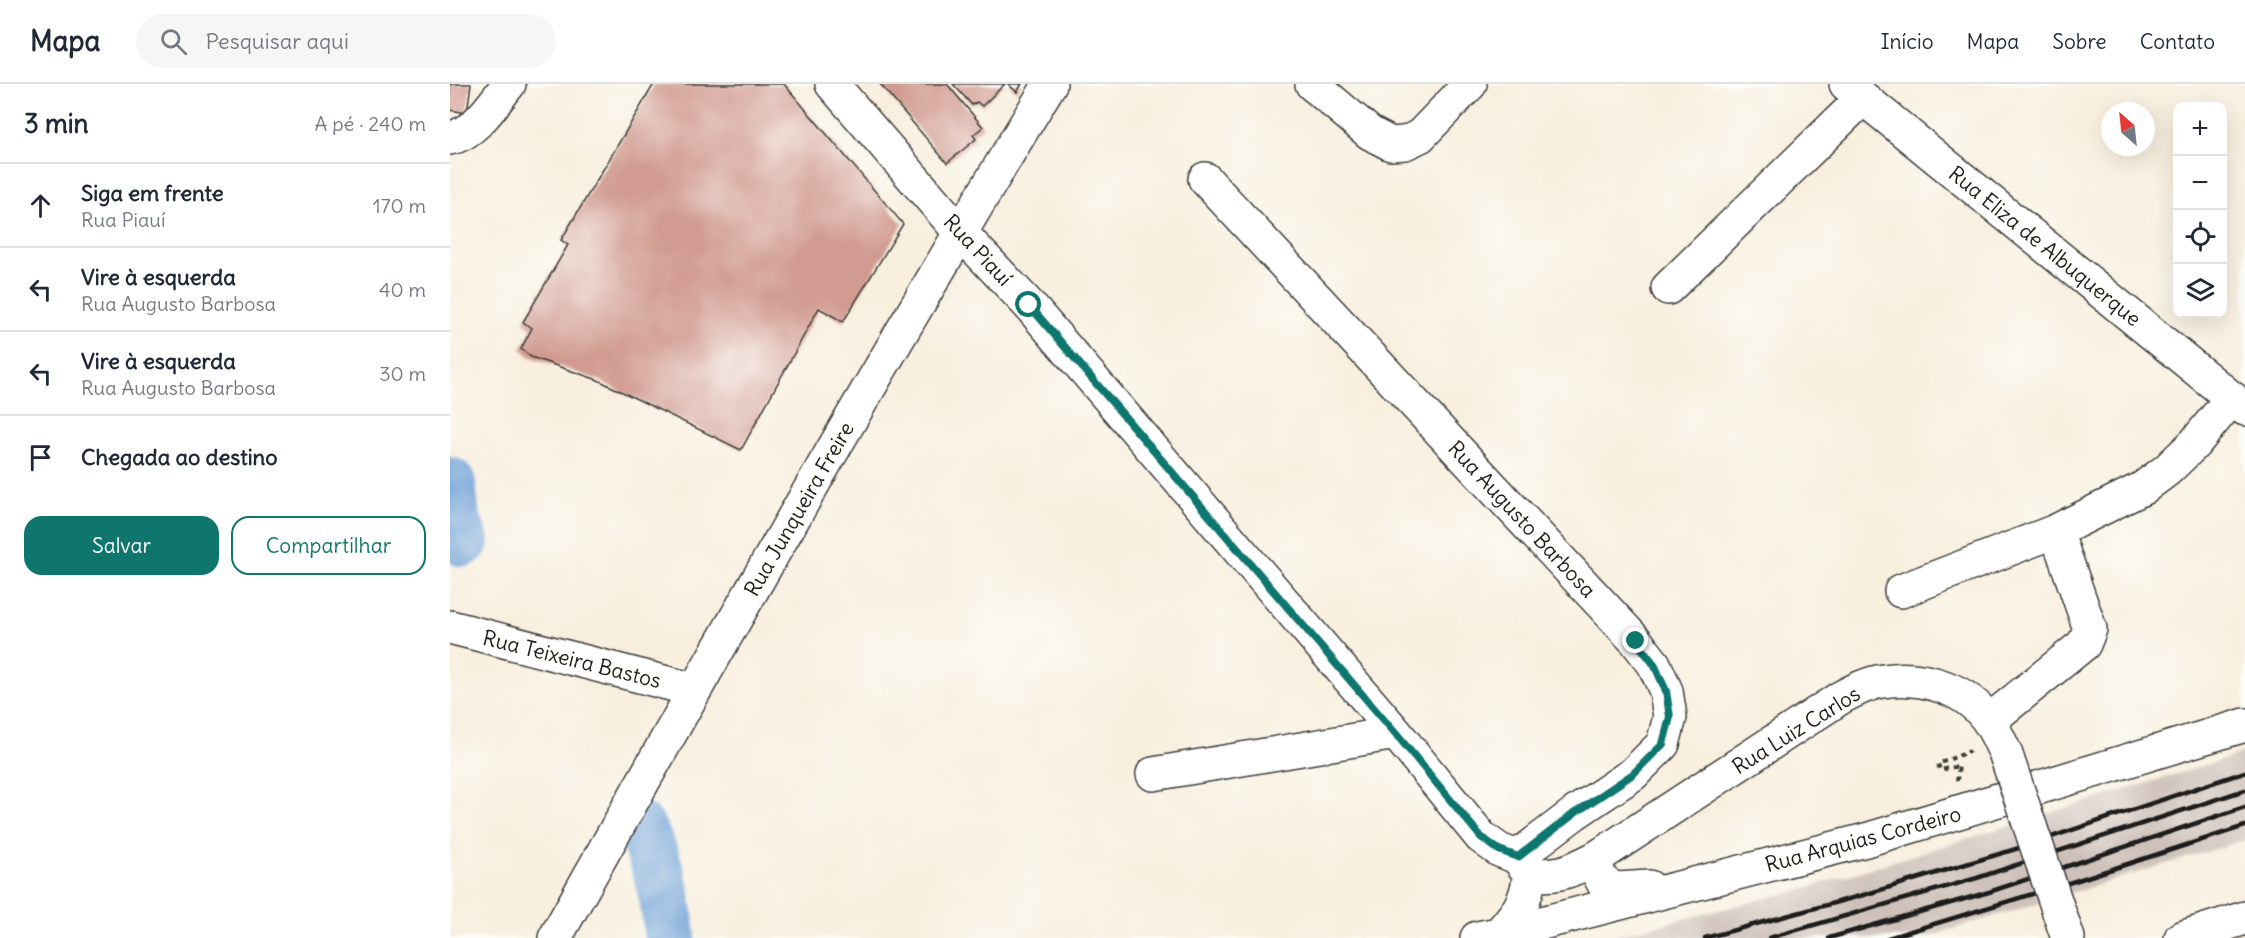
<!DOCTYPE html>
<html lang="pt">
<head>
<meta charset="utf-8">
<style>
	:root { --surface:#fff; --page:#f6f6f7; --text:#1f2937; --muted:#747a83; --line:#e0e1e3; --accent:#0f766e }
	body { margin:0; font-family:Delius,sans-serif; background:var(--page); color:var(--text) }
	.controls { position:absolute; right:18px; top:18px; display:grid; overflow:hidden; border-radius:12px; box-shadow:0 6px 24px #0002 }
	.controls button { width:54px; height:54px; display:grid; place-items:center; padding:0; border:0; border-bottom:2px solid var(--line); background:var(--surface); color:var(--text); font:30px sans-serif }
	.compass { position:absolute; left:1651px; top:18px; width:54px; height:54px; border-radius:50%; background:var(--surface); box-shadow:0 6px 24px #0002; rotate:333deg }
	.stop { position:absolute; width:18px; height:18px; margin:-14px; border:4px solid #0f766e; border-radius:50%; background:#fff }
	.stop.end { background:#0f766e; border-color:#fff; box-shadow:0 2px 6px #0008 }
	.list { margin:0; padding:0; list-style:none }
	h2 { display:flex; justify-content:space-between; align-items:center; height:78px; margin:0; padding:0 24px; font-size:26px }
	h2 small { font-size:20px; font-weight:400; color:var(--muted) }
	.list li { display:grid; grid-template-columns:39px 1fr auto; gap:18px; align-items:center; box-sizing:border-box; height:84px; padding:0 24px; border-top:2px solid var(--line) }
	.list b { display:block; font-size:22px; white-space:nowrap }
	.list p { margin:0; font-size:20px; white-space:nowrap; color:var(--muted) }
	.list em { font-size:20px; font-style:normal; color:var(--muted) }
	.actions { display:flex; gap:12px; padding:18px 24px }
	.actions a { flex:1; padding:14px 0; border:2px solid var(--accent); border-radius:18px; text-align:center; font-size:21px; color:var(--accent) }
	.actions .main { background:var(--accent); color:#fff }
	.icon { flex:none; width:33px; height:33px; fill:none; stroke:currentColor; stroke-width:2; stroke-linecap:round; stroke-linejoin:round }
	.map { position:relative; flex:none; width:1795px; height:854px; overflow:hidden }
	header { display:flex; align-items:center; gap:36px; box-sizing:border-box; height:84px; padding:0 30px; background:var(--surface); border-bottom:2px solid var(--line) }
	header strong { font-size:28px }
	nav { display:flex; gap:33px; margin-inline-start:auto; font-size:21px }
	.search { width:420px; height:54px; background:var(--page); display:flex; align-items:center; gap:15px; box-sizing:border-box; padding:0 21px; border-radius:33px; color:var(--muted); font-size:22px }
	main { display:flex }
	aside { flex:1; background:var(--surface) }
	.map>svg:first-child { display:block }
	.industrial { fill:#cec1ba }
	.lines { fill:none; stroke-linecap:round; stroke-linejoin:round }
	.river { stroke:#6a9ed6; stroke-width:52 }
	.building { fill:#d19b91 }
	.minor-casing { stroke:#3d3c39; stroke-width:36 }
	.major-casing { stroke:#3d3c39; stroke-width:36 }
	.path { stroke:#3d3c39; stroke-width:4; stroke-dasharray:4.5 4.5; stroke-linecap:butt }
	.minor { stroke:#fff; stroke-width:33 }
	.major { stroke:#fff; stroke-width:33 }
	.rail { stroke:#1c1c1c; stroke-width:4.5 }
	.minor-bridge-casing { stroke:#3d3c39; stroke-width:36; stroke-linecap:butt }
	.minor-bridge { stroke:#fff; stroke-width:33 }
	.route { stroke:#0f766e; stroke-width:8 }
	.labels { text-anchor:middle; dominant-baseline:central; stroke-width:4.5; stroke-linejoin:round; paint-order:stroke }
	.street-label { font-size:21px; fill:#1c1c1c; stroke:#fdfcf7 }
</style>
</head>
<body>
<header>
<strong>Mapa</strong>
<div class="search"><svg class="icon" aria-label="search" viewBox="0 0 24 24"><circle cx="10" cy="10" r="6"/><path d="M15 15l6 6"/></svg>Pesquisar aqui</div>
<nav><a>Início</a><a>Mapa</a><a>Sobre</a><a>Contato</a></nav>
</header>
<main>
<aside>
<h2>3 min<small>A pé · 240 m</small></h2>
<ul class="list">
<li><svg class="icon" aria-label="ahead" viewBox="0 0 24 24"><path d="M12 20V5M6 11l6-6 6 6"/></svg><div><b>Siga em frente</b><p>Rua Piauí</p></div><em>170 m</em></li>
<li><svg class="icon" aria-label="left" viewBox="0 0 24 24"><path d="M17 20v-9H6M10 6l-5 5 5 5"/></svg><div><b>Vire à esquerda</b><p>Rua Augusto Barbosa</p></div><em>40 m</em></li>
<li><svg class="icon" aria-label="left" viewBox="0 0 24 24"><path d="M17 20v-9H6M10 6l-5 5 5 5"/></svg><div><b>Vire à esquerda</b><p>Rua Augusto Barbosa</p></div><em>30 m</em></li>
<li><svg class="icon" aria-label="arrive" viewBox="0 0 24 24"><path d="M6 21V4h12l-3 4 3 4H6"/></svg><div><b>Chegada ao destino</b></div></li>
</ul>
<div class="actions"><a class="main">Salvar</a><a>Compartilhar</a></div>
</aside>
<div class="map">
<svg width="1795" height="854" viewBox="0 0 1795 854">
	<rect width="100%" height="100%" fill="#fdfcf7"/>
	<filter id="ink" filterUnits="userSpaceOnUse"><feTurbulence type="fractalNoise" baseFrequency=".0167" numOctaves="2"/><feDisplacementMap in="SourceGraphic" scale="12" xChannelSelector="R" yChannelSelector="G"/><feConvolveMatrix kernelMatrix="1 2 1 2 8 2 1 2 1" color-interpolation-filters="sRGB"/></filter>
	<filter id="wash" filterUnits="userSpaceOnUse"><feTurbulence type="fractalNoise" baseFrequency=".008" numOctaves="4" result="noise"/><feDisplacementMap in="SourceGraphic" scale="24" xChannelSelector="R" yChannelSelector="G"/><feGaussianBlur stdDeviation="1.35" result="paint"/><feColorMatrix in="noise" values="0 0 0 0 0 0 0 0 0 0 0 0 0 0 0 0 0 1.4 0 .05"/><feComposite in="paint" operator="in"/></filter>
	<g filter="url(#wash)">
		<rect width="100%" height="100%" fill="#f8efde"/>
		<path class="industrial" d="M1795 669V756L1473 854H1156L1350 806Z"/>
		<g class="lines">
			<path class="river" d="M0 399 4 434 13 457
				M190 744C210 781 216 812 220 854"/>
		</g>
		<g id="blocks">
			<path class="building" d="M0 0H21L17 29 0 26Z
				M204 0H334L453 140 393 238 369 224 291 366 148 296 81 273 71 265 82 244 73 238 118 161 111 156Z
				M430 0H497L533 43 523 51 526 55 497 79Z
				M503 0H555L532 22 527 18 522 21Z
				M558 0H572L567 8Z"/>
		</g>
	</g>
	<g filter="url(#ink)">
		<use href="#blocks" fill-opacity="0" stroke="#3d3c39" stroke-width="1.5"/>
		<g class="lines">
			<g class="minor-casing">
				<path id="minor" d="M382 0 510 148 579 221 946 649 1031 753 1049 766 1067 773 1080 790C1076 819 1068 828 1049 850
					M862 0 920 49 941 60 955 59 970 52 1020 0
					M1396 0 1795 325
					M0 54C25 50 44 18 59 0
					M755 95 1186 557 1204 580 1216 607 1220 633 1213 660 1183 690 1125 729 1067 773
					M1218 204 1413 14
					M1451 507 1606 447 1693 404 1717 386 1745 359 1782 314
					M0 543 244 606
					M1539 637 1634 560 1640 545 1606 447
					M703 690 946 649
					M1080 790C1110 793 1120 787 1146 774L1390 614C1403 607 1418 599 1433 597 1472 591 1518 604 1540 639 1546 648 1550 658 1555 668
					M1609 828 1618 854
					M105 854C266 567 429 281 600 0"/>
			</g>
			<g class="major-casing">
				<path id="major" d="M1146 774 1148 789 1154 800 1167 805 1199 803
					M1027 854 1049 850 1416 756 1795 641
					M1731 854 1795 834"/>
			</g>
			<path class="path" d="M1507 697 1509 682 1490 686 1488 680 1520 667"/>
			<use href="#minor" class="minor"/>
			<use href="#major" class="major"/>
			<path class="rail" d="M1255 854 1417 810 1569 764 1795 688
				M1319 854 1527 794 1795 706
				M1379 854 1539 808 1795 723
				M1438 854 1625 797 1795 742"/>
			<g class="minor-bridge-casing">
				<path id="minor-bridge" d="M1555 668 1609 828"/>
			</g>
			<use href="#minor-bridge" class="minor-bridge"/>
		</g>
	</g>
	<g class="lines" filter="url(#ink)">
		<path class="route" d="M579 221 946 650 1031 753 1049 766 1068 773 1125 729 1183 690 1213 660 1220 633 1216 607 1204 580 1186 557"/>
	</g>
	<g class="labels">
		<g class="street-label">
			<text transform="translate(1595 162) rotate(39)">Rua Eliza de Albuquerque</text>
			<text transform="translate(528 166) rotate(47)">Rua Piauí</text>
			<text transform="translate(349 425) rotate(-60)">Rua Junqueira Freire</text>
			<text transform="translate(1072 435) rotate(47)">Rua Augusto Barbosa</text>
			<text transform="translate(122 575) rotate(14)">Rua Teixeira Bastos</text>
			<text transform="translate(1346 646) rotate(-32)">Rua Luiz Carlos</text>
			<text transform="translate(1413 755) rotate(-15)">Rua Arquias Cordeiro</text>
		</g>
	</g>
</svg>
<div class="controls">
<button>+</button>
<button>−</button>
<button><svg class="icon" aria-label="locate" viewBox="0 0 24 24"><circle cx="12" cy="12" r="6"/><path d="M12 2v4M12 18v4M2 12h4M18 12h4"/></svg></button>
<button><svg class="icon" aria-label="layers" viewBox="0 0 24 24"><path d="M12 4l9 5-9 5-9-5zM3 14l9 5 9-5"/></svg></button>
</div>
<svg class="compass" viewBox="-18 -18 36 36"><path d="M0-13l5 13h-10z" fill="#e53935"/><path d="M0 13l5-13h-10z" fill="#747a83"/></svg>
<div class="stop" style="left:579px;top:221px"></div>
<div class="stop end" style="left:1186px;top:557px"></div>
</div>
</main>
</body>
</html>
